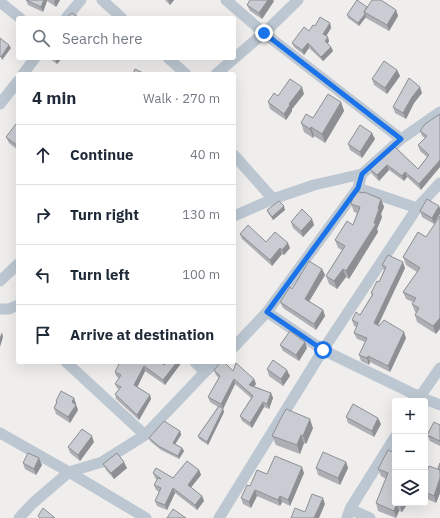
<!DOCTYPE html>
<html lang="en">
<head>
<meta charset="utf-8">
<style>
	:root { --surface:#fff; --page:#f2f2f3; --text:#1f2937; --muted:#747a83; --line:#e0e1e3 }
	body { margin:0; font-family:"IBM Plex Sans",sans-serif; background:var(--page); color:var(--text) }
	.controls { position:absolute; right:12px; bottom:12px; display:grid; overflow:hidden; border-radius:4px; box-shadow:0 4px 16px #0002 }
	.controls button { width:36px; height:36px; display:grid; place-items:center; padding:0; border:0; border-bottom:1px solid var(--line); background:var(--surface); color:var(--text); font:20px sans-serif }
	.stop { position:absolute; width:12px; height:12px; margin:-9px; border:3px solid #1a73e8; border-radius:50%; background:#fff }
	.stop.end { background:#1a73e8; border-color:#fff; box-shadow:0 1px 4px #0008 }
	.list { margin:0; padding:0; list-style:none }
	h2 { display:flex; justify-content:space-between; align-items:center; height:52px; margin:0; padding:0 16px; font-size:17px }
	h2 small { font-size:13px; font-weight:400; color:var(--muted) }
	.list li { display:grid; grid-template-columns:26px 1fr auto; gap:12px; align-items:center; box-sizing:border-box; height:60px; padding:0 16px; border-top:1px solid var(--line) }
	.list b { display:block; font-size:15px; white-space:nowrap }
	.list em { font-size:13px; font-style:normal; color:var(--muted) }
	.icon { flex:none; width:22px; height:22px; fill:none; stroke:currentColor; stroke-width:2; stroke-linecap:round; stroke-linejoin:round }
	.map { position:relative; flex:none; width:440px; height:518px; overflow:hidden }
	.search { position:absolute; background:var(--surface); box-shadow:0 4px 16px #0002; left:16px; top:16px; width:220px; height:44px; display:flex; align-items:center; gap:10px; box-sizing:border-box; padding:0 14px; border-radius:4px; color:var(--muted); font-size:15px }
	.panel { position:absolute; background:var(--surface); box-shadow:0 4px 16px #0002; left:16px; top:72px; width:220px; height:292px; border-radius:4px }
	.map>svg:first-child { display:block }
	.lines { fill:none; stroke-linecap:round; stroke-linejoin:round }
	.minor { stroke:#bcc7d1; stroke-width:11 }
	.wall { fill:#adafb5 }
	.shaded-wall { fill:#8d8f93 }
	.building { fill:#c9ccd2; stroke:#8d8f93 }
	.route { stroke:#1a73e8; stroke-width:5 }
</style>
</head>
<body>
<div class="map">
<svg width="440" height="518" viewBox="0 0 440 518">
	<rect width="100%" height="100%" fill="#f0eded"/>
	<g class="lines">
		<path class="minor" d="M102 0 122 18
			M226 0 264 33 401 139
			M0 2 20 18
			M66 18 81 0
			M168 58 186 74
			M23 74 35 58
			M216 74 264 33 298 0
			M0 104 18 81
			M234 155 273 199
			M358 188 417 208
			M234 216 273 199 314 185 362 174
			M0 281 18 264
			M0 309H9L18 305
			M267 312 323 350 420 397 440 405
			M234 347 267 312 358 188 362 174 401 139 440 112
			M66 362 145 435
			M195 362 205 372
			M417 401 440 368
			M0 433 69 472 146 518
			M350 509 370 518
			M19 518 33 503 69 472 102 462 145 435 205 372 216 362
			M219 518 323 350 417 208 440 183
			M347 518 350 509 395 437"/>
	</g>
	<path class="wall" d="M26 0H60L56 7 47 1 43 12 28 5Z
		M165 0H174L170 5Z
		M274 1 262 19 250 11 247 5Z
		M367 7 396 10 398 16 389 31 366 18V17L359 26 348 18 347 15Z
		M330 23 331 28 326 36 329 41 328 44 331 47 333 51 323 61 309 48 304 55 294 47 292 43 309 31 315 26Z
		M49 58H62L57 64Z
		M397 70 400 76 387 94 374 85 372 79Z
		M422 93 414 103 406 119 395 113 393 107Z
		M304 94 292 109V111L286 120 270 109 268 102 278 96Z
		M341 102 344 111 325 143 314 136 313 138 304 132 301 123 313 118Z
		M440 114 421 190 407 177 404 181 389 170 379 181 372 174 370 169 395 147 418 169 427 157 420 151 418 145 425 138 422 136 420 131Z
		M18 126V150L9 143 6 137Z
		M375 139 362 158 350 150 348 144Z
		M381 199 384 207 381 214 382 217 377 229 378 232 349 279 346 277 337 289 329 284 326 276 342 250 338 248 335 240 353 225 357 213 354 212 351 204Z
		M439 206 440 209V214L434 224 422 217 420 211Z
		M267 210H285L273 220 268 213Z
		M312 219 314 225 303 237 293 228 291 222Z
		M418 232 436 334 417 322 415 315 416 313 415 312 412 304 413 302 406 299 403 292 417 272 406 265 403 257Z
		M240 234 266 242 290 248 284 255 282 254 272 266 242 239Z
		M382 265 405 268 378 326 406 338 390 372 370 362 369 365 361 361 359 355 365 342 357 339 354 333 357 327 354 326 352 320 360 315 372 295 371 293 379 282 384 271Z
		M322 269 325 275 309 301 323 310 325 316 316 330 283 308 280 302 292 289Z
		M280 345 307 348 299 361 283 351Z
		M166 362H182L165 385 145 371 137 387 150 395 151 399 139 420 116 399 115 394 119 389 117 388 115 384 119 378 116 376 115 372 161 363 164 365Z
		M267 369 290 376 283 386 269 376Z
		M214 370 233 371 254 379 256 384 254 386 271 393 273 398 269 409 264 407 252 428 242 421 240 416 251 398 235 384 223 409 224 412 208 445 199 439 198 436 218 407 210 402 208 397 219 378 216 375Z
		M74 398 78 410 70 423 56 414 54 408 56 403V401Z
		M346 417 381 424 374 437 348 423Z
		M440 425V446L430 441 427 435Z
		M313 428 306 444 304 443 300 454 276 445 272 436Z
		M180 431 181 435 175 444 182 448 184 451 179 459 161 450 150 441 149 438Z
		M94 442 80 461 70 453 68 447Z
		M388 450 395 503H408L402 512 399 511 396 518 378 511 376 503 386 479 381 476 378 469Z
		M346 462 348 468 340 485 318 475 316 468Z
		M23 463 42 465 36 475 25 469Z
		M440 463V493L436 503 425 498V467L428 469H439L438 468Z
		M103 464 127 468 114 479 106 470Z
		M199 470 201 475 191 487 202 496 204 501 197 510 175 493 167 510 157 506 155 501 159 492 156 490 154 485 157 480 155 478 153 473 173 478Z
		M304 473 290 506 282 502 280 506 257 496 251 508 243 504 241 498 250 486 267 474Z"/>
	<path class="shaded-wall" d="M44 0H47V1L43 12 41 7Z
		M55 0H60L56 7 54 2Z
		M168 0H174L170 5Z
		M268 0H273L274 1 262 19 259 13Z
		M396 10 398 16 389 31 387 25Z
		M365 14 366 17 359 26 358 23Z
		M330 23 331 28 325 38 323 34Z
		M328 37 329 41 326 46 325 41Z
		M308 43 309 48 304 55 302 50Z
		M9 45 11 48 2 60 1 57Z
		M331 47 333 51 323 61 321 57Z
		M55 58H62L57 64Z
		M397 70 400 76 387 94 385 88Z
		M302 87 304 94 292 109V111L286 120 284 114 289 104Z
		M420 87 422 93 414 103 406 119 403 113 412 97Z
		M341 102 344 111 325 143 322 134Z
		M311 127 314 136 313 138 310 129Z
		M372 133 375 139 362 158 360 152Z
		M440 160V167L421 190 419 184Z
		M387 165 389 170 379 181 377 175Z
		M405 172 407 177 404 181 402 176Z
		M381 199 384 207 381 214 382 217 377 229 378 232 349 279 346 271 374 223 378 208Z
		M284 206 285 210 273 220 272 217Z
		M439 206 440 209V214L434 224 432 218Z
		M312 219 314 225 303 237 301 231Z
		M288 243 290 248 284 255 282 250Z
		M280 248 282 254 272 266 270 260Z
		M403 262 405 268 376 329 374 323Z
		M322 269 325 275 307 305 305 299Z
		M343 269 346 277 337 289 334 281Z
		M323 310 325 316 316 330 314 324Z
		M440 318V329L436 334 433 326Z
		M2 332 3 337 0 347V337Z
		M404 332 406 338 390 372 388 366Z
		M305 342 307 348 299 361 296 355Z
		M368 356 370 362 369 365 367 358Z
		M177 362H182L165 385 163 380Z
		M144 366 145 371 136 390 134 385Z
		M287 370 290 376 283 386 281 379Z
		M234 379 235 384 223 409 221 404Z
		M254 379 256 384 251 390 249 385Z
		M271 393 273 398 269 409 267 404Z
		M150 395 151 399 139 420 137 415Z
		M74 398 76 404 74 407 72 402Z
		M263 402 264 407 252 428 250 423Z
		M76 405 78 410 70 423 68 417Z
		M223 409 224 412 208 445 207 442Z
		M378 418 381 424 374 437 372 431Z
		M310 419 313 428 306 444 303 436Z
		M180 431 181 435 174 446 173 443Z
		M301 435 304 443 300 454 297 445Z
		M92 436 94 442 80 461 78 455Z
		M182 448 184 451 179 459 178 456Z
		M39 458 42 465 36 475 34 469Z
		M124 462 127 468 114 479 111 473Z
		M346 462 348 468 340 485 338 478Z
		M302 467 304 473 290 506 288 500Z
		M199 470 201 475 189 490 188 485Z
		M440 478V493L436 503 434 496Z
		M173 488 175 493 167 510 165 505Z
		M255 490 257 496 251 508 249 502Z
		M202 496 204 501 197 510 195 505Z
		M280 496 282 502 280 506 278 500Z
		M323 498 325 504 319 518H314Z
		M397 503 399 511 396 518 394 511Z
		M401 503H408L402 512 400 505Z"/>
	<path class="building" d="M26 0H44L41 7Z
		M250 0H268L259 13 247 5Z
		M357 0 367 7 364 12 365 14 358 23 347 15Z
		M372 0H381L396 10 387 25 364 12Z
		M72 13 80 18H66Z
		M320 17 330 23 323 34 328 37 325 41 331 47 321 57 308 43 302 50 292 43 304 27 309 31 313 25 315 26Z
		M0 38 9 45 1 57 0 56Z
		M384 61 397 70 385 88 372 79Z
		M135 69 145 74H133Z
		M409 78 420 87 412 97 403 113 393 107Z
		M290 79 302 87 289 104 290 105 284 114 268 102 274 93 278 96Z
		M328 94 341 102 322 134 311 127 310 129 301 123 306 114 313 118Z
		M440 114V160L419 184 405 172 402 176 387 165 377 175 370 169 395 147 418 169 429 155 418 145 427 136 420 131 425 124Z
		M16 124 18 126V146L6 137Z
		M360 125 372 133 360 152 348 144Z
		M356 191 363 193 364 192 381 199 378 208 379 209 374 223 376 224 346 271 343 269 334 281 326 276 345 246 335 240 347 221 353 225 360 207 351 204 354 193Z
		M427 199 439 206 432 218 420 211Z
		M279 201 284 206 272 217 267 210Z
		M302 209 312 219 301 231 291 222Z
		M440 216V318L433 326 415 315 419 308 412 304 416 298 403 292 420 268 403 257 418 232 426 237Z
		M248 225 266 242 275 232 288 243 282 250 280 248 270 260 240 234Z
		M388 255 403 262 374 323 379 326 384 320 404 332 388 366 368 356 367 358 359 355 367 338 354 333 358 323 352 320 356 312 360 315 373 294 371 293 377 281 379 282 386 267 382 265Z
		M309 261 322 269 305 299 323 310 314 324 280 302 290 287 292 289Z
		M290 331 305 342 296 355 280 345Z
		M273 360 287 370 281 379 267 369Z
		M120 362H160L164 365 166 362H177L163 380 144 366 134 385 150 395 137 415 115 394 121 387 115 384 121 375 115 372Z
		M221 362H224L233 371 236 363 254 379 249 385 271 393 267 404 263 402 250 423 240 416 253 396 234 379 221 404 208 397 220 376 214 370Z
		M61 391 74 398 72 402 76 405 68 417 54 408 57 402 56 401Z
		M353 404 378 418 372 431 346 417Z
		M219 406 223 409 207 442 198 436Z
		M286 409 310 419 303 436 301 435 297 445 272 436 280 420Z
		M164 421 180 431 173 443 182 448 178 456 160 447 149 438Z
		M434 422 440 425V441L427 435Z
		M82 429 92 436 78 455 68 447Z
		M388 450 395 453V503H401L400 505 397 503 394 511 376 503 388 473 378 469Z
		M323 452 346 462 338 478 316 468Z
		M28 453 39 458 34 469 23 463Z
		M117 453 124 462 111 473 103 464Z
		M275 456 302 467 288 500 280 496 278 500 255 490 249 502 241 498 247 485 250 486 257 470 267 474Z
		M187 461 199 470 188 485 202 496 195 505 173 488 165 505 155 501 161 488 154 485 158 478 161 479 153 473 156 468 173 478Z
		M440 463V469L438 468Z
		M429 466 440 470V478L434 496 425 492V467L428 469Z
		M312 494 323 498 314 518H291L295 508 305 512Z
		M43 508 55 518H40L38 516Z
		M173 509 186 518H167Z"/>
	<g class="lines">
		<path class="route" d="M264 33 401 139 362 174 358 188 267 312 323 350"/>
	</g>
</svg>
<div class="controls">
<button>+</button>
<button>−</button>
<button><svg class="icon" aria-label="layers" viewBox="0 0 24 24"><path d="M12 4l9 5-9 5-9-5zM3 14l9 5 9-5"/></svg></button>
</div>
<div class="stop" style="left:323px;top:350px"></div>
<div class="stop end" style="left:264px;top:33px"></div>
<div class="search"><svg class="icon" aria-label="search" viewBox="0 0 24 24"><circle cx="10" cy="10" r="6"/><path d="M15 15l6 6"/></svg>Search here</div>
<section class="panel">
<h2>4 min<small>Walk · 270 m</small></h2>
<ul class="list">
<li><svg class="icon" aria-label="ahead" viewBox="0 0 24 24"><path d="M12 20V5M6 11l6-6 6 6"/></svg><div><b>Continue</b></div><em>40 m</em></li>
<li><svg class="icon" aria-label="right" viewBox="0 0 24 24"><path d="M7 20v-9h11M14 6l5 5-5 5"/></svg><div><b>Turn right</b></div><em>130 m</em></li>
<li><svg class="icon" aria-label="left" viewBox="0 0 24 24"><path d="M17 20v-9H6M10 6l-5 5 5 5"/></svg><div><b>Turn left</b></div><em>100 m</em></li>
<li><svg class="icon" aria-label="arrive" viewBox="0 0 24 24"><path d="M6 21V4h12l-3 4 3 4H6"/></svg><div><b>Arrive at destination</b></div></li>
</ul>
</section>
</div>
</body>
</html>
